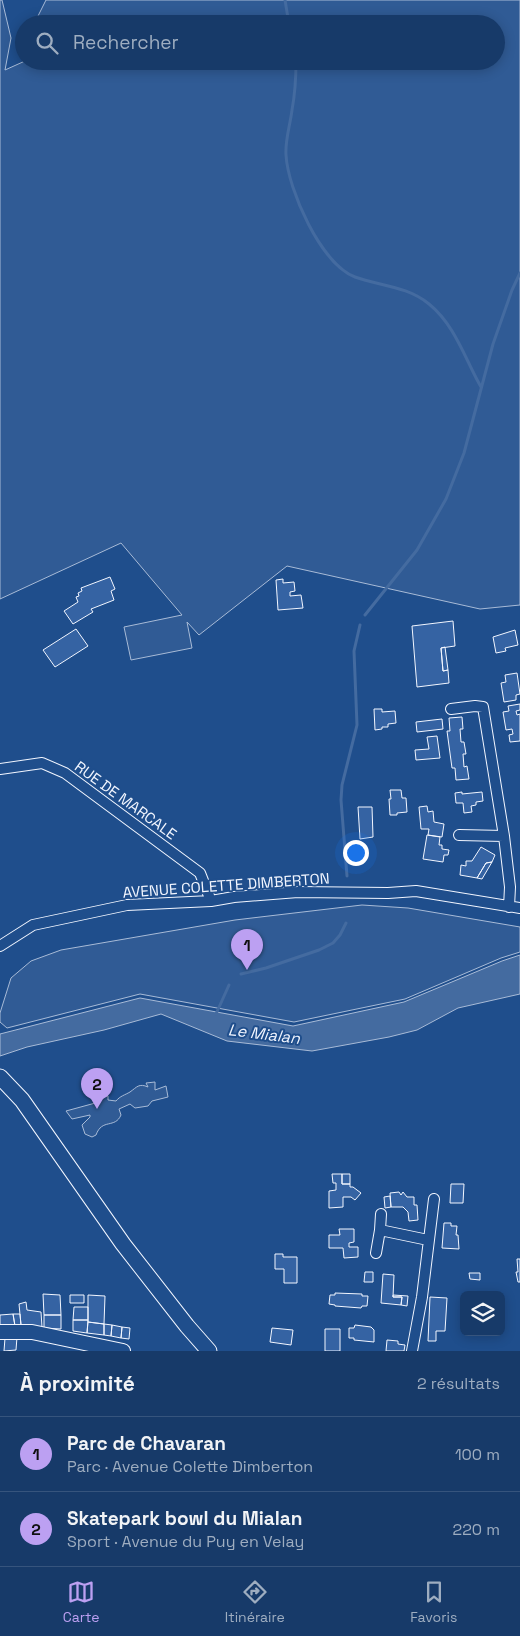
<!DOCTYPE html>
<html lang="fr">
<head>
<meta charset="utf-8">
<style>
	:root { --surface:#173a69; --page:#244571; --text:#f1f3f6; --muted:#9eadc0; --line:#36547d; --accent:#bca0f2 }
	body { margin:0; font-family:"Space Grotesk",sans-serif; background:var(--page); color:var(--text) }
	.controls { position:absolute; right:15px; bottom:15px; display:grid; overflow:hidden; border-radius:8px; box-shadow:0 2px 12px #0003 }
	.controls button { width:45px; height:45px; display:grid; place-items:center; padding:0; border:0; border-bottom:1px solid var(--line); background:var(--surface); color:var(--text); font:25px sans-serif }
	.you { position:absolute; left:355px; top:852px; width:18px; height:18px; margin:-12px; border:4px solid #fff; border-radius:50%; background:#1a73e8; box-shadow:0 0 0 8px #1a73e833 }
	.badge { display:grid; place-items:center; width:32px; height:32px; border-radius:50%; background:var(--accent); color:#111; font-size:16px; font-weight:700 }
	.pin { position:absolute; translate:-50% -41px; filter:drop-shadow(0 1px 2px #0008) }
	.pin::after { content:''; position:absolute; top:26px; width:18px; height:15px; background:inherit; clip-path:polygon(0 0,100% 0,50% 100%) }
	.list { margin:0; padding:0; list-style:none }
	h2 { display:flex; justify-content:space-between; align-items:center; height:65px; margin:0; padding:0 20px; font-size:21px }
	h2 small { font-size:16px; font-weight:400; color:var(--muted) }
	.list li { display:grid; grid-template-columns:32px 1fr auto; gap:15px; align-items:center; box-sizing:border-box; height:75px; padding:0 20px; border-top:1px solid var(--line) }
	.list b { display:block; font-size:19px; white-space:nowrap }
	.list p { margin:0; font-size:16px; white-space:nowrap; color:var(--muted) }
	.list em { font-size:16px; font-style:normal; color:var(--muted) }
	.icon { flex:none; width:28px; height:28px; fill:none; stroke:currentColor; stroke-width:2; stroke-linecap:round; stroke-linejoin:round }
	.map { position:relative; flex:none; width:520px; height:1351px; overflow:hidden }
	.search { position:absolute; background:var(--surface); box-shadow:0 2px 12px #0003; left:15px; right:15px; top:15px; height:55px; display:flex; align-items:center; gap:12px; box-sizing:border-box; padding:0 18px; border-radius:28px; color:var(--muted); font-size:19px }
	.sheet { height:215px; background:var(--surface) }
	nav { display:flex; justify-content:space-around; align-items:center; box-sizing:border-box; height:70px; border-top:1px solid var(--line); background:var(--surface); font-size:14px; color:var(--muted) }
	nav a { display:grid; justify-items:center; gap:2px }
	nav .on { color:var(--accent) }
	.map>svg:first-child { display:block }
	.green { fill:#305b95; stroke:#a8bbd7 }
	.water { fill:#446ba0; stroke:#a8bbd7 }
	.lines { fill:none; stroke-linecap:round; stroke-linejoin:round }
	.stream { stroke:#446ba0; stroke-width:3 }
	.building { fill:#3563a3; stroke:#f2f6ff }
	.street-casing { stroke:#f2f6ff; stroke-width:12 }
	.secondary-casing { stroke:#f2f6ff; stroke-width:16 }
	.primary-casing { stroke:#f2f6ff; stroke-width:17 }
	.street { stroke:#1f4e8c; stroke-width:10 }
	.secondary { stroke:#1f4e8c; stroke-width:14 }
	.primary { stroke:#1f4e8c; stroke-width:15 }
	.labels { text-anchor:middle; dominant-baseline:central; stroke-width:4; stroke-linejoin:round; paint-order:stroke }
	.street-label { font-size:15px; fill:#f2f6ff; stroke:#1f4e8c }
	.water-label { font-size:16px; font-style:italic; fill:#f2f6ff; stroke:#1f4e8c }
</style>
</head>
<body>
<div class="map">
<svg width="520" height="1351" viewBox="0 0 520 1351">
	<rect width="100%" height="100%" fill="#1f4e8c"/>
	<path class="green" d="M0 0H2L11 38 5 70 25 61H496V24H34L46 0H520V605L480 609 287 566 199 635 187 622 192 648 131 660 124 627 182 615 121 543 0 599Z
		M362 905 408 908 520 927V952L501 958 405 999 294 1022 140 994 7 1028 0 1022V1013L11 978 31 961 61 950 235 920Z
		M155 1082V1090L166 1086 168 1097 152 1101 148 1106 135 1108 130 1104 119 1109 121 1115C115 1129 102 1118 96 1135L92 1137 85 1134 82 1125 90 1117V1115L72 1119 66 1111 99 1102 98 1098 108 1096V1100L116 1101C120 1096 125 1095 130 1092 137 1087 139 1083 148 1087L146 1083Z"/>
	<path class="water" d="M520 955V994L458 1008 417 1030 389 1037 312 1051 227 1041 161 1014 104 1030 27 1047 0 1056V1034L140 998 293 1026 404 1002 502 961Z"/>
	<g class="lines">
		<path class="stream" d="M285 0 289 24
			M296 61C296 77 295 94 292 110 290 126 285 140 286 155 288 190 321 264 355 277 380 286 407 286 429 304 455 325 465 359 481 387
			M365 615 417 550 446 499 464 453 493 344 512 290 520 273
			M347 876 341 800 342 785 357 725 354 651 360 625
			M241 974 266 968 319 950 333 943 340 935 346 923
			M216 1014 229 985"/>
	</g>
	<path class="building" d="M110 577 115 589 111 591 114 600 91 609 93 612 73 624 64 611 78 602 76 597 79 596 78 593 82 591 81 588Z
		M283 579V583L294 582 295 591 290 592V596L301 595 303 608 278 610 276 580Z
		M453 621 455 646 441 648 443 671 448 670 449 683 417 687 412 626Z
		M76 629 88 646 55 667 43 650Z
		M515 630 518 645 505 648 506 651 496 653 493 637Z
		M445 647 448 670 443 671 441 648Z
		M517 673 520 694 516 695V700L504 702 501 683 506 682 505 675Z
		M520 704V710L516 711 517 715 520 714V741L510 742 509 735 513 734 512 729 506 730 503 712 509 711 508 706Z
		M374 709H382V712L395 711 396 723 388 724V727H382V729L375 730Z
		M462 717 463 729H460L461 742H464L466 754H463L464 767 467 766 469 779 456 780 455 768H452L447 731H450L449 718Z
		M442 719 443 729 417 732 416 722Z
		M437 736 440 758 416 760 415 750 429 749 427 737Z
		M390 790H401L402 798H406L407 812 397 813V815H390L389 799H391Z
		M462 792V794L482 792 483 801 476 802V805L471 806 472 812 464 813 463 803H456L455 793Z
		M427 806 428 812 433 811 434 822 444 824 442 837 428 835 429 829H421L419 807Z
		M358 807H372L373 837 360 839Z
		M427 835 440 837 439 845H442V849L449 850 448 855H444L443 862 423 859Z
		M481 847 495 855 492 862 486 863 477 878 460 875 461 865 466 866V861H472Z
		M492 862 482 879 477 878 486 863Z
		M332 1174H342V1184H350V1187H353L361 1193 355 1200 351 1197H343V1207L329 1208V1191L336 1190V1183H333Z
		M342 1174H350V1184H342Z
		M451 1184H464L463 1203H450Z
		M399 1192 401 1195 403 1192 407 1197H414V1205H417L418 1220 409 1221 408 1212 403 1207H391L390 1193Z
		M390 1196 391 1207 385 1208 384 1197Z
		M444 1223H451V1226H457L456 1235H458L459 1249 442 1248Z
		M339 1229H354V1242L349 1243V1247H358V1257L344 1258 343 1248H329V1235H340Z
		M275 1254H283V1257H297V1283H284V1269H275Z
		M517 1259H520V1282H518L516 1272H518Z
		M365 1272H373V1282H364Z
		M469 1273H480V1280L470 1279Z
		M383 1274 394 1275 393 1297H402L401 1305 381 1303Z
		M335 1293 362 1294V1296H368L367 1306H362L361 1308 335 1306V1305L329 1304 330 1295H335Z
		M43 1294 60 1295 61 1315H44Z
		M70 1295H84V1303H70Z
		M88 1295 105 1296 104 1324 88 1322Z
		M393 1295 408 1296 407 1306 401 1305 402 1297H393Z
		M430 1297 447 1298 445 1331H436V1341H428Z
		M26 1302 27 1310 41 1312 42 1327 21 1325 19 1304Z
		M74 1307H88V1320H73Z
		M13 1314 15 1326 6 1327 5 1325H0V1315Z
		M13 1314H20L21 1325 15 1326Z
		M44 1315H61V1329L44 1328Z
		M73 1320H88L87 1333 73 1331Z
		M88 1322 104 1324V1335L87 1333Z
		M104 1324 112 1325 111 1336 104 1335Z
		M112 1325 122 1327 121 1338 111 1336Z
		M355 1325 371 1327 374 1330V1342L354 1340V1338H349V1328H354Z
		M122 1327 130 1328 129 1339 121 1338Z
		M272 1328 293 1330 291 1345 270 1342Z
		M325 1329H340V1351H325Z
		M17 1337 16 1350 4 1351 5 1338Z
		M387 1340 398 1341V1344L405 1345 404 1351H386Z"/>
	<g class="lines">
		<g class="street-casing">
			<path id="street" d="M451 709 475 706 483 707 504 836 510 887 509 907
				M0 769 42 763 65 773 200 873 211 901
				M459 835 504 836
				M0 946 33 925 127 905 211 901 234 897 298 892 388 893 416 891 520 908
				M380 1230 428 1240
				M376 1253 380 1230 381 1214
				M412 1351 422 1297 434 1199"/>
		</g>
		<g class="secondary-casing">
			<path id="secondary" d="M0 1332H32L123 1351"/>
		</g>
		<g class="primary-casing">
			<path id="primary" d="M0 1077 22 1100 123 1244 187 1326 209 1351"/>
		</g>
		<use href="#street" class="street"/>
		<use href="#secondary" class="secondary"/>
		<use href="#primary" class="primary"/>
	</g>
	<g class="labels">
		<g class="street-label">
			<text transform="translate(126 800) rotate(36)">RUE DE MARCALE</text>
			<text transform="translate(226 885) rotate(-4)">AVENUE COLETTE DIMBERTON</text>
		</g>
		<g class="water-label">
			<text transform="translate(264 1034) rotate(7)">Le Mialan</text>
		</g>
	</g>
</svg>
<div class="controls">
<button><svg class="icon" aria-label="layers" viewBox="0 0 24 24"><path d="M12 4l9 5-9 5-9-5zM3 14l9 5 9-5"/></svg></button>
</div>
<div class="you"></div>
<div class="pin badge" style="left:247px;top:970px">1</div>
<div class="pin badge" style="left:97px;top:1109px">2</div>
<div class="search"><svg class="icon" aria-label="search" viewBox="0 0 24 24"><circle cx="10" cy="10" r="6"/><path d="M15 15l6 6"/></svg>Rechercher</div>
</div>
<section class="sheet">
<h2>À proximité<small>2 résultats</small></h2>
<ul class="list">
<li><span class="badge">1</span><div><b>Parc de Chavaran</b><p>Parc · Avenue Colette Dimberton</p></div><em>100 m</em></li>
<li><span class="badge">2</span><div><b>Skatepark bowl du Mialan</b><p>Sport · Avenue du Puy en Velay</p></div><em>220 m</em></li>
</ul>
</section>
<nav>
<a class="on"><svg class="icon" aria-label="map" viewBox="0 0 24 24"><path d="M3 6l6-2 6 2 6-2v14l-6 2-6-2-6 2zM9 4v14M15 6v14"/></svg>Carte</a>
<a><svg class="icon" aria-label="directions" viewBox="0 0 24 24"><path d="M12 3l9 9-9 9-9-9zM9 14v-3h6M13 9l2 2-2 2"/></svg>Itinéraire</a>
<a><svg class="icon" aria-label="saved" viewBox="0 0 24 24"><path d="M7 4h10v16l-5-4-5 4z"/></svg>Favoris</a>
</nav>
</body>
</html>
